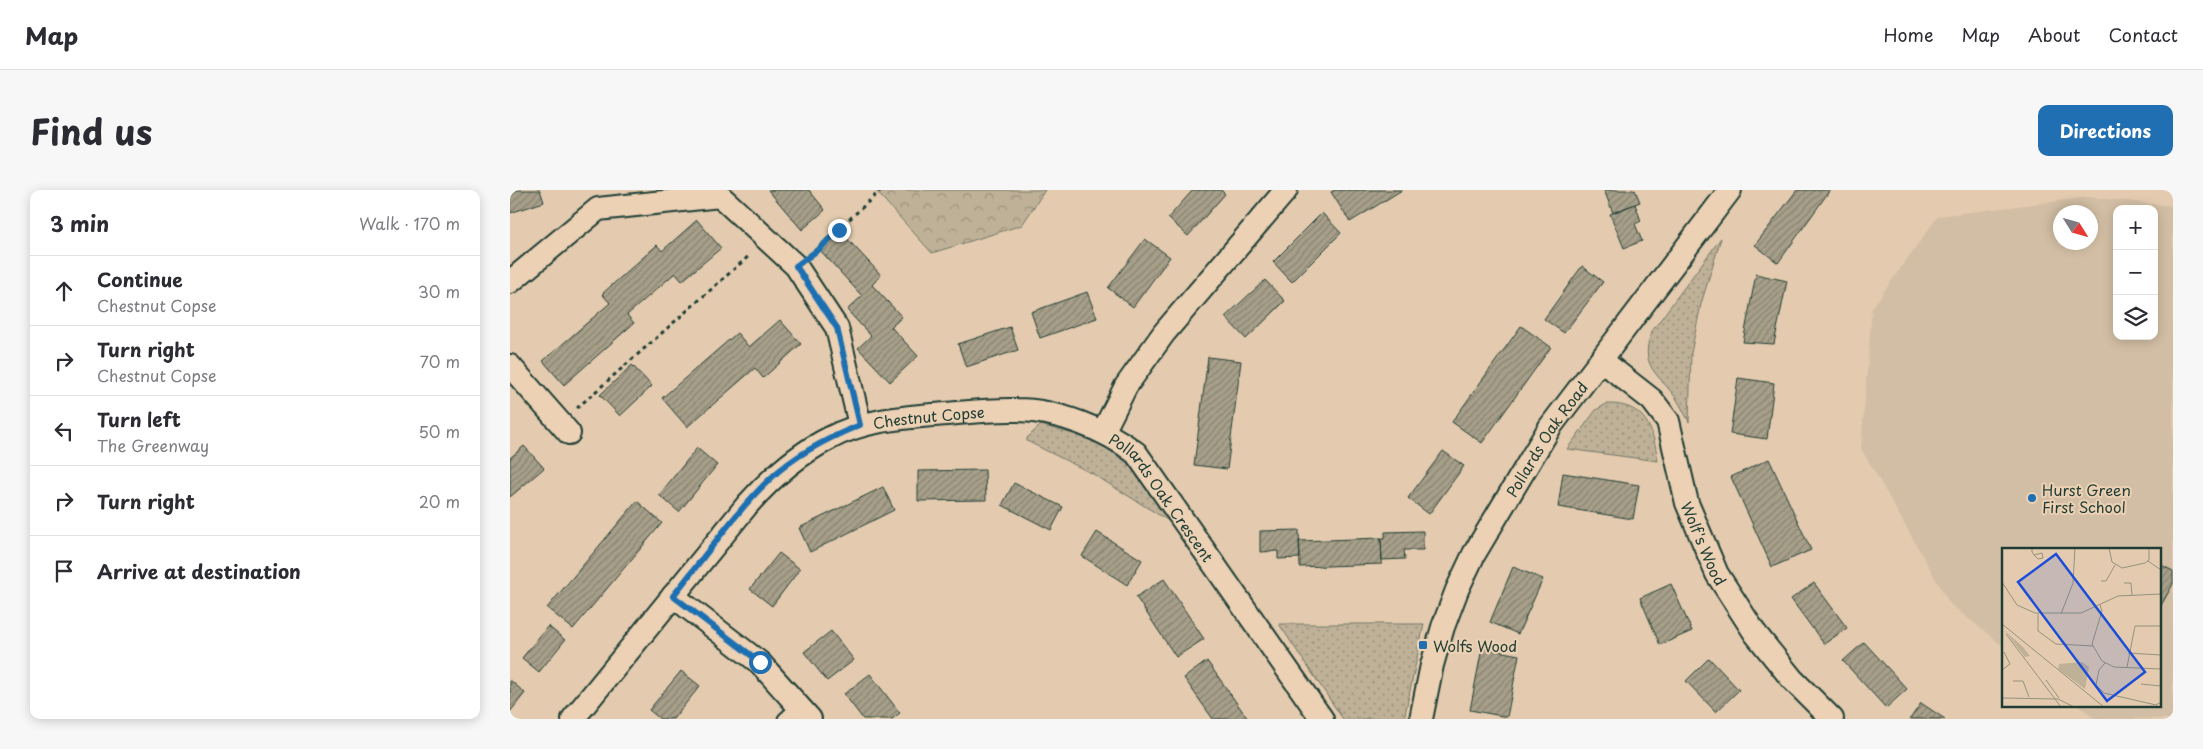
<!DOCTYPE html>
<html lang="en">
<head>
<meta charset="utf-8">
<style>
	:root { --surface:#fff; --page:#f7f7f7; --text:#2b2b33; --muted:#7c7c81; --line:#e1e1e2; --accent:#1f6fb2 }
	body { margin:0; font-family:"Playpen Sans",sans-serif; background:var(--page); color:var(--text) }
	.controls { position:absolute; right:15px; top:15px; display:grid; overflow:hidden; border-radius:10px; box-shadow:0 2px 12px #0003 }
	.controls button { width:45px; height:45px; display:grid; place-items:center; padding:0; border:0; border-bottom:1px solid var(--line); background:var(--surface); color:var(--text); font:25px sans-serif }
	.compass { position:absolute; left:1543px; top:15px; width:45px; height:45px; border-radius:50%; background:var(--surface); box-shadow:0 2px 12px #0003; rotate:127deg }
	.stop { position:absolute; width:15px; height:15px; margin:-11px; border:4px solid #1f6fb2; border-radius:50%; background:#fff }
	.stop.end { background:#1f6fb2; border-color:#fff; box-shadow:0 1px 5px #0008 }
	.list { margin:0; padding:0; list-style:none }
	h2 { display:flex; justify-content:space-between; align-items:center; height:65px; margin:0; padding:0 20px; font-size:21px }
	h2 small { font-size:16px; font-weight:400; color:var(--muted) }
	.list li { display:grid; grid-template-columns:32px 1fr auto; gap:15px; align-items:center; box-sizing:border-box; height:70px; padding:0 20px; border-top:1px solid var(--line) }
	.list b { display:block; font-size:19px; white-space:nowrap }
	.list p { margin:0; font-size:16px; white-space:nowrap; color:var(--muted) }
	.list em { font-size:16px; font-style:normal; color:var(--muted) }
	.icon { flex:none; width:28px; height:28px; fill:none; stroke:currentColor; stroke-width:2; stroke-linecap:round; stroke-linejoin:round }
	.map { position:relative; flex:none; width:1663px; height:529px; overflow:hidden; border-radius:10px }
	header { display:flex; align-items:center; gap:30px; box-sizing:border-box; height:70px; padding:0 25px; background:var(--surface); border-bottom:1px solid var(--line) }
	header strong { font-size:24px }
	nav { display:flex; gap:28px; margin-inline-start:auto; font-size:18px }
	.intro { display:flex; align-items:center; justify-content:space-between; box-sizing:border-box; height:120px; padding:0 30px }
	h1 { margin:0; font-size:35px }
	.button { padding:12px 22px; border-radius:10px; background:var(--accent); color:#fff; font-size:18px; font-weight:700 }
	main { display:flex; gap:30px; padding:0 30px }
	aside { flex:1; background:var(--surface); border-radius:10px; box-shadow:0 2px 12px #0003 }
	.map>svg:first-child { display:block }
	.built { fill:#d2bea4; fill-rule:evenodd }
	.grass { fill:url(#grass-dots); stroke:#6f7766 }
	.park { fill:url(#park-crowns); stroke:#6f7766 }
	.building { fill:url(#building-hatch); stroke:#1f3d34 }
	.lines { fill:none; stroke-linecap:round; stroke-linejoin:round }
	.service-casing { stroke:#1f3d34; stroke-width:15 }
	.minor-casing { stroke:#1f3d34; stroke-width:26 }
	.path { stroke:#1f3d34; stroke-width:3; stroke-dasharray:4 4; stroke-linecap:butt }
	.service { stroke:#ecd1b4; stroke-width:11 }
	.minor { stroke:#ecd1b4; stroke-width:22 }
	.route { stroke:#1f6fb2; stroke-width:6 }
	.poi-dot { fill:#1f6fb2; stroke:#ecd1b4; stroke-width:2 }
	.labels { text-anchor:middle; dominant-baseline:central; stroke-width:4; stroke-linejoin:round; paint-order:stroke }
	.street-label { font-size:15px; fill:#1f3d34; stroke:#ecd1b4 }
	.poi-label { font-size:15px; fill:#1f3d34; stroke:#ecd1b4; text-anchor:start }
	.inset-road { fill:none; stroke:#95927e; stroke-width:1 }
	.view { fill:#1d4ed8; fill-opacity:0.15; stroke:#1d4ed8; stroke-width:2.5 }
	.inset-edge { fill:none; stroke:#1f3d34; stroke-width:2.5 }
</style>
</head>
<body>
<header>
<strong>Map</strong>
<nav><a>Home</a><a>Map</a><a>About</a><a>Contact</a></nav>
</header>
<div class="intro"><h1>Find us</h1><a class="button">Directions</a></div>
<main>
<aside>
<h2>3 min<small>Walk · 170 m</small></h2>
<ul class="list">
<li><svg class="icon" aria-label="ahead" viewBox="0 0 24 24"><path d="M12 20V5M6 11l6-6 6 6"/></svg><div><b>Continue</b><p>Chestnut Copse</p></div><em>30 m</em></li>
<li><svg class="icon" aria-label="right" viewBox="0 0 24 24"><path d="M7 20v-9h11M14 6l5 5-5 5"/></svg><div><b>Turn right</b><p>Chestnut Copse</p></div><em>70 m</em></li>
<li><svg class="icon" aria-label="left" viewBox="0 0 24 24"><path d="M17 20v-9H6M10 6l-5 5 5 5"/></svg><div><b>Turn left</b><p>The Greenway</p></div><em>50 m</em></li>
<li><svg class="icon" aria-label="right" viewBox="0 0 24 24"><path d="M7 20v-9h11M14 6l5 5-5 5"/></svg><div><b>Turn right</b></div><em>20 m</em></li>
<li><svg class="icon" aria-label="arrive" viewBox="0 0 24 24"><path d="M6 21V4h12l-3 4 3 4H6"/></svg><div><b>Arrive at destination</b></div></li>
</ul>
</aside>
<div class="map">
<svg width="1663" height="529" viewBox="0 0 1663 529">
	<defs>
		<pattern id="grass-dots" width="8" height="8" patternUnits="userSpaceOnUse" patternTransform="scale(1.25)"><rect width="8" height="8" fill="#bfb198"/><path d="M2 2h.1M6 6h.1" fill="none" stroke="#9b917d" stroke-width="1.8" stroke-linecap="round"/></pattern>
		<pattern id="park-crowns" width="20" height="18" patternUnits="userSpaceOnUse" patternTransform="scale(1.25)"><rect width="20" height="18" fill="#bfb198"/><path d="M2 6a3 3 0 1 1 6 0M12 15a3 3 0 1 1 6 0" fill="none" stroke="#9b917d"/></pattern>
		<pattern id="building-hatch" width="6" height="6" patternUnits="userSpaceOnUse" patternTransform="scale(1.25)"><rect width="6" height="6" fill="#a79f89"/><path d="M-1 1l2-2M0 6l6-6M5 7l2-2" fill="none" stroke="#878371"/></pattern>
	</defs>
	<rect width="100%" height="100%" fill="#e4cbaf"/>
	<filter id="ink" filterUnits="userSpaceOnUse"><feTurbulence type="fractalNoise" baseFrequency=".02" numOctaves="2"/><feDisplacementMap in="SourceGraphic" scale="10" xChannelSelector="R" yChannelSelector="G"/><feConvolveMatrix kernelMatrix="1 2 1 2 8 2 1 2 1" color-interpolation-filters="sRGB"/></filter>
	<g filter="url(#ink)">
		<path class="built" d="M1579 7 1663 16V529H1585L1568 515H1649V359H1493V456L1440 414 1351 258 1362 118 1428 26ZM1607 19H1644V146H1607ZM1550 22H1580V52H1550Z"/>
		<path class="grass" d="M1211 48 1191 114 1181 163 1179 232C1175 224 1171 216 1166 208 1148 183 1128 176 1142 141Z
			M1096 214C1136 213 1143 238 1148 271L1057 259 1086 220Z
			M531 235C548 240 566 244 583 251 620 265 640 302 662 333L583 284 517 251V248Z
			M769 434H914L894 529H833Z"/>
		<path class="park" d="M365 0H535L512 35 422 63Z"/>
		<path class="building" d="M0 0H30L34 12 0 23Z
			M258 0H299L315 20 292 40Z
			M683 0H711L715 4 678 46 658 28Z
			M825 0H892L840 32 821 2Z
			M1094 0H1125L1130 12 1103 23Z
			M1287 0H1320L1268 73 1245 55Z
			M1125 14 1131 31 1125 34 1132 51 1114 58 1100 24Z
			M812 23 831 43 782 92 763 72Z
			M187 30 211 58 172 91 165 83 117 125 124 133 54 195 33 171 100 113 92 104 147 55 152 61Z
			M329 40 371 85 362 95 392 127 381 137 408 166 380 192 348 158 361 146 337 120 352 106 309 59Z
			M635 49 660 67 623 117 598 98Z
			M1072 76 1093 92 1054 143 1034 129Z
			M1246 84 1277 91 1264 154 1233 152Z
			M755 90 775 111 736 149 715 127Z
			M577 102 587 128 530 148 521 122Z
			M270 130 291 154 253 188 245 178 177 237 152 208 227 143 239 157Z
			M1011 136 1041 157 972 253 942 232Z
			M500 137 508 160 456 177 448 154Z
			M698 167 731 171 717 279 684 275Z
			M122 175 142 196 110 226 90 205Z
			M1228 188 1264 193 1257 249 1220 244Z
			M14 256 34 278 0 307V268Z
			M187 258 207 275 169 322 149 305Z
			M933 261 954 276 919 324 898 308Z
			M1259 269 1301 360 1262 377 1221 287Z
			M475 280 476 310 408 311V281Z
			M1053 283 1129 295 1123 329 1048 317Z
			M504 293 553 317 541 340 492 315Z
			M373 297 384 320 300 362 289 338Z
			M127 311 152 333 63 439 37 418Z
			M789 340 790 368 768 369V361L750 362V341Z
			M913 341V360H894L895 369 872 370 871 348H875V342Z
			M587 342 632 370 617 395 572 366Z
			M871 348 872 374 790 377 789 351Z
			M269 363 290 379 262 416 240 399Z
			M1649 374 1663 381V394L1649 419Z
			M1003 377 1033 389 1008 444 980 432Z
			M654 389 694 449 666 467 626 407Z
			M1304 393 1337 438 1314 454 1281 409Z
			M1161 394 1182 441 1150 455 1130 408Z
			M38 436 55 450 29 482 12 468Z
			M321 441 344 470 317 491 294 462Z
			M1354 452 1397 499 1376 518 1333 471Z
			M972 458 1009 465 997 527 960 520Z
			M1199 468 1229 500 1206 522 1176 491Z
			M697 471 738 529H703L674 488Z
			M171 481 190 496 163 529H150L139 520Z
			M360 484 390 523 382 529H353L334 504Z
			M0 490 15 503 0 522Z
			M1411 513 1435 529H1400Z"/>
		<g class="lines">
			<g class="service-casing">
				<path id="service" d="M274 529 288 516"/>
			</g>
			<g class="minor-casing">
				<g id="minor">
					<path d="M0 92 88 19 210 6 286 76 327 138 350 235"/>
					<path id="s1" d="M1091 170 1142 210 1158 231 1177 313 1207 384 1245 443 1282 489 1322 529"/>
					<path d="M0 176 59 243"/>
					<path d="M593 242 616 196 654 143 776 0"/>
					<path d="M163 406 250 473 300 529"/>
					<path id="s2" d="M63 529 238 314C262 287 288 264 320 248 352 231 388 228 423 225 451 223 479 219 507 220 546 220 595 239 626 263L812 529"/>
					<path id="s3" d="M911 529 922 475 933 437 947 400 964 364 1040 237 1220 0"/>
				</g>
			</g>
			<path class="path" d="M304 62 371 0
				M67 218 240 65"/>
			<use href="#service" class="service"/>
			<use href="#minor" class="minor"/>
		</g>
	</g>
	<g class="lines" filter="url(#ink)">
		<path class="route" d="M250 472 163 406C194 368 226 321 261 288 286 264 318 248 350 235L327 138 286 76 309 59 329 40"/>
	</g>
	<g class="poi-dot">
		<circle cx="1522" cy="308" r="5"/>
		<rect x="908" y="450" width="10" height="10" rx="2.5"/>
	</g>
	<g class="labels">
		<g class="street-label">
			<text stroke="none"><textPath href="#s2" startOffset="485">Chestnut Copse</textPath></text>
			<text stroke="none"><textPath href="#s3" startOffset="310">Pollards Oak Road</textPath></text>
			<text stroke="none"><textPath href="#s2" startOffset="752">Pollards Oak Crescent</textPath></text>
			<text stroke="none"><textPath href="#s1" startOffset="219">Wolf's Wood</textPath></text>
		</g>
		<g class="poi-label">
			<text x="1532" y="299">Hurst Green<tspan x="1532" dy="17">First School</tspan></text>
			<text x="923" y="455">Wolfs Wood</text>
		</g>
	</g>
	<g transform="translate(1492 358)">
		<rect width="159" height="159" fill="#e4cbaf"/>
		<path d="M2 82 21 99 28 108 23 109Z" fill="#bfb198"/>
		<path d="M80 114 87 119 83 141 56 121 57 116Z" fill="#bfb198"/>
		<path class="inset-road" d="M30 0V4L32 7 36 11 41 10 40 5 32 7M107 0 110 14 120 20 143 15 147 12V0M146 13 159 22M99 33H104L113 17M0 34 15 57 33 65H79L116 48 159 46M122 35H129L130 47M98 57 100 63 90 96 100 113 112 119 159 121M36 66V83L54 96 91 98M59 66 71 35 73 0M0 76 102 159M4 86 59 159M126 105 159 107M103 115 97 122 94 137 102 145 154 157 159 154M125 119 133 78H159M0 122 8 116 2 104M44 132 57 150M11 133H21L27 149M139 136 159 138M0 150 56 151 72 159"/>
		<path class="view" d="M54 6 143 124 105 153 16 34Z"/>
		<rect width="159" height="159" class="inset-edge"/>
	</g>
</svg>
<div class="controls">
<button>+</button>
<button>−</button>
<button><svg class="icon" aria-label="layers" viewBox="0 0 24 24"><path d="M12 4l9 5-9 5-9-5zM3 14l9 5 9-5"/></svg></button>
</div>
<svg class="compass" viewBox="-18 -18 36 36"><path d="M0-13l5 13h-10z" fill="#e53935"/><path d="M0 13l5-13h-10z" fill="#7c7c81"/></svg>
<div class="stop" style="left:250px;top:472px"></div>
<div class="stop end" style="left:329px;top:40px"></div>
</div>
</main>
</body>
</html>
